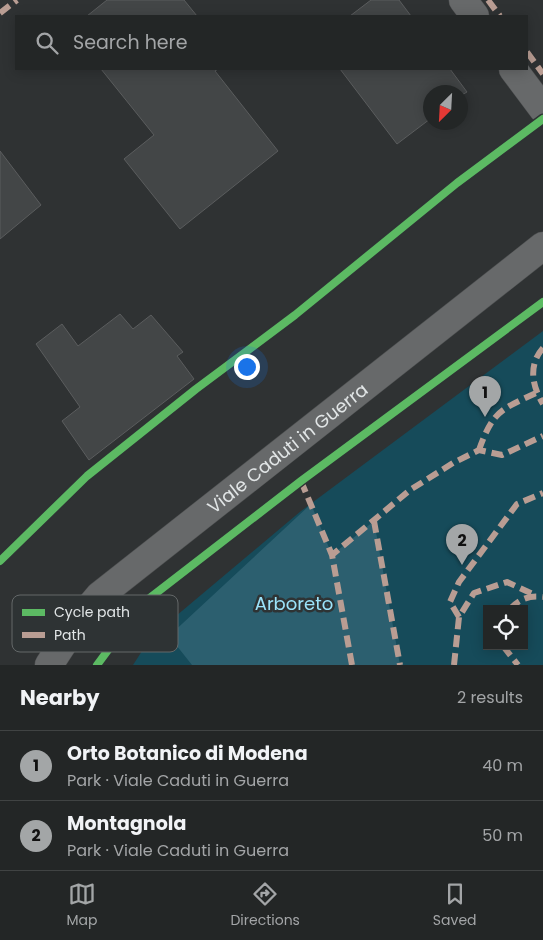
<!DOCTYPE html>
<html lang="en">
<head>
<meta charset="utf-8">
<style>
	:root { --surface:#232626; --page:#2b2e2e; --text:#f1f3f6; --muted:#a3a5a7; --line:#404343; --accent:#a3a6a7 }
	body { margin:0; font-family:Poppins,sans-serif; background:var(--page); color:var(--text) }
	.controls { position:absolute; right:15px; bottom:15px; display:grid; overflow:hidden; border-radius:0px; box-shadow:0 2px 12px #0003 }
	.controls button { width:45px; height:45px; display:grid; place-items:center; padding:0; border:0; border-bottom:1px solid var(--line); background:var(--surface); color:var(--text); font:25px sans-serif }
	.compass { position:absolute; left:423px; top:85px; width:45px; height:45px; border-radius:50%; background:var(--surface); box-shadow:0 2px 12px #0003; rotate:204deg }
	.you { position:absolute; left:246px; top:366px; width:18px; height:18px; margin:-12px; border:4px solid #fff; border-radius:50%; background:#1a73e8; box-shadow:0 0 0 8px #1a73e833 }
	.badge { display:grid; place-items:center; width:32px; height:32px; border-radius:50%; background:var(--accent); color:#111; font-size:16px; font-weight:700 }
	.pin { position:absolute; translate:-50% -41px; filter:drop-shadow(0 1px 2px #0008) }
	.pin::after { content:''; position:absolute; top:26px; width:18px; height:15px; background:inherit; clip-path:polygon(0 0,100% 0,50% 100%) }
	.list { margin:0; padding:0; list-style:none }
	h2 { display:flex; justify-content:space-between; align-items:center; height:65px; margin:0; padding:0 20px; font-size:21px }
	h2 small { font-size:16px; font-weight:400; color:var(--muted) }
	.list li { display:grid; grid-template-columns:32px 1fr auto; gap:15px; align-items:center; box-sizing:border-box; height:70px; padding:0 20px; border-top:1px solid var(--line) }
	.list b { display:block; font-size:19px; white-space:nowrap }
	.list p { margin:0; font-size:16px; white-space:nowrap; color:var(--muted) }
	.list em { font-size:16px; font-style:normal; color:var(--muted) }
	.icon { flex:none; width:28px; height:28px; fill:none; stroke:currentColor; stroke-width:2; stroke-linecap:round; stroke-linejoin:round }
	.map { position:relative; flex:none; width:543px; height:665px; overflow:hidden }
	.search { position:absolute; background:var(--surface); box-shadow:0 2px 12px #0003; left:15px; right:15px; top:15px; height:55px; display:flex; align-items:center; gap:12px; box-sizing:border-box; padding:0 18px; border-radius:0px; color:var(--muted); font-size:19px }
	.sheet { height:205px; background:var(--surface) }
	nav { display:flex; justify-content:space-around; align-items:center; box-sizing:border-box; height:70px; border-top:1px solid var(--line); background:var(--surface); font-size:14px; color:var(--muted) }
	nav a { display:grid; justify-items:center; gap:2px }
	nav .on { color:var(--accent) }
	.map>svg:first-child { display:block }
	.green { fill:#164b5a; fill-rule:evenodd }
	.forest { fill:#2c5f6f }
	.building { fill:#434647; stroke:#5b5d5e }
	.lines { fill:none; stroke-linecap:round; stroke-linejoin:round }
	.minor-casing { stroke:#4c4e4f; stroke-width:29 }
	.minor { stroke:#67696a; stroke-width:28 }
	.quiet { stroke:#b99d93; stroke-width:6; stroke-dasharray:12 6; stroke-linecap:butt }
	.cycleway-casing { stroke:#2e3334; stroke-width:11 }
	.cycleway { stroke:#5cba63; stroke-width:8 }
	.labels { text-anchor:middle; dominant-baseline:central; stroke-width:5; stroke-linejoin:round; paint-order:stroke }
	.street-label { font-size:18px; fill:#e1e5e6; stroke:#2e3334 }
	.park-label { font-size:18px; fill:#9be3fa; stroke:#2e3334 }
	.key { fill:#2e3334; stroke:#646869; stroke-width:1 }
	.key-label { font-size:14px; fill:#e1e5e6 }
</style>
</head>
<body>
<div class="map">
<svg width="543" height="665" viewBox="0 0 543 665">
	<rect width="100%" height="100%" fill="#2f3233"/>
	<path class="green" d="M543 331V665H133L151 637 301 511ZM487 609H524V646H487Z"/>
	<path class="forest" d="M311 504 332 555 374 521 400 665H192L169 636Z"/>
	<path class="building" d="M107 0H184L197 16H87Z
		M371 0H399L411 16H350Z
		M101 69H218L215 71 278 151 180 229 124 159 154 135Z
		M340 69H450L467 92 460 96V92H430V119L397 144Z
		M0 151 41 205 0 239Z
		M120 314 133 329 151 315 183 352 177 356 194 379 89 460 62 421 80 407 36 344 62 324 78 346Z"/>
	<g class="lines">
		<g class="minor-casing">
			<g id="minor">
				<path d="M463 0 475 16"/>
				<path d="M513 69 543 109"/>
				<path id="s1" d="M49 665 77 622 99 596 543 246"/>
			</g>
		</g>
		<use href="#minor" class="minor"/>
		<path class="quiet" d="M488 0 500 16
			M0 13 17 0
			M527 52 543 74
			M543 348C528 365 532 386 543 404
			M479 450C493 411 500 410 536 393
			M301 481 332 555
			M374 521 400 665
			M510 609C519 599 530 595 543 597
			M459 617 450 602 459 582 517 504 543 493
			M503 646 518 665
			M352 665 332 555 410 490 453 463 479 450 502 455 543 436
			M454 665 459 617 474 593 507 582 535 595"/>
		<g class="cycleway-casing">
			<path id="cycleway" d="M0 561 87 476 196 389 295 315 457 183 543 119
				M97 665 142 604 301 481 543 302"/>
		</g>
		<use href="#cycleway" class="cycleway"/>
	</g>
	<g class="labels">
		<g class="street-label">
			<text stroke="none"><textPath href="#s1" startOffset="325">Viale Caduti in Guerra</textPath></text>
		</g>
		<g class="park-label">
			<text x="294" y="603">Arboreto</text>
		</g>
	</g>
	<rect x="12" y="595" width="166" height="57" rx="8" class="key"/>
	<rect x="22" y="609" width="23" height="7" fill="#5cba63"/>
	<rect x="22" y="632" width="23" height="6" fill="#b99d93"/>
	<g class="key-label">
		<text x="54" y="617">Cycle path</text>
		<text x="54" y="640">Path</text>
	</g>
</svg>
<div class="controls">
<button><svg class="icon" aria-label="locate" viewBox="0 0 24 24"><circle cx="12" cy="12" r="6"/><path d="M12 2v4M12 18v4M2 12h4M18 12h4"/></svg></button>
</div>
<svg class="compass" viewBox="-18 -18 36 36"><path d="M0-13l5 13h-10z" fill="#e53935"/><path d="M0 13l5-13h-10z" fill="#a3a5a7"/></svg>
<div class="you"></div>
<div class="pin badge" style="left:485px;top:417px">1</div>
<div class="pin badge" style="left:462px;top:565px">2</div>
<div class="search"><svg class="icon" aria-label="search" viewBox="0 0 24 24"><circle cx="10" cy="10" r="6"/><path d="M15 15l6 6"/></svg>Search here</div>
</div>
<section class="sheet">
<h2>Nearby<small>2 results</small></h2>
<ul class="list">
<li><span class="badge">1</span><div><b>Orto Botanico di Modena</b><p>Park · Viale Caduti in Guerra</p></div><em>40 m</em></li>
<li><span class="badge">2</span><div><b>Montagnola</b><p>Park · Viale Caduti in Guerra</p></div><em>50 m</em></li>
</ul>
</section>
<nav>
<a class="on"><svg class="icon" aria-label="map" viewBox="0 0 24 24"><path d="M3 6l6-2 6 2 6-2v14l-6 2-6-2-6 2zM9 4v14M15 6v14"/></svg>Map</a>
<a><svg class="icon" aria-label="directions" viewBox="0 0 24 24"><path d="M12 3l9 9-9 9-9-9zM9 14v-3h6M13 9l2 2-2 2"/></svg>Directions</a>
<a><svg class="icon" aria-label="saved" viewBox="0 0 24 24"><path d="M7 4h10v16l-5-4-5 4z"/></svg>Saved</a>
</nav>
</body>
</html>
